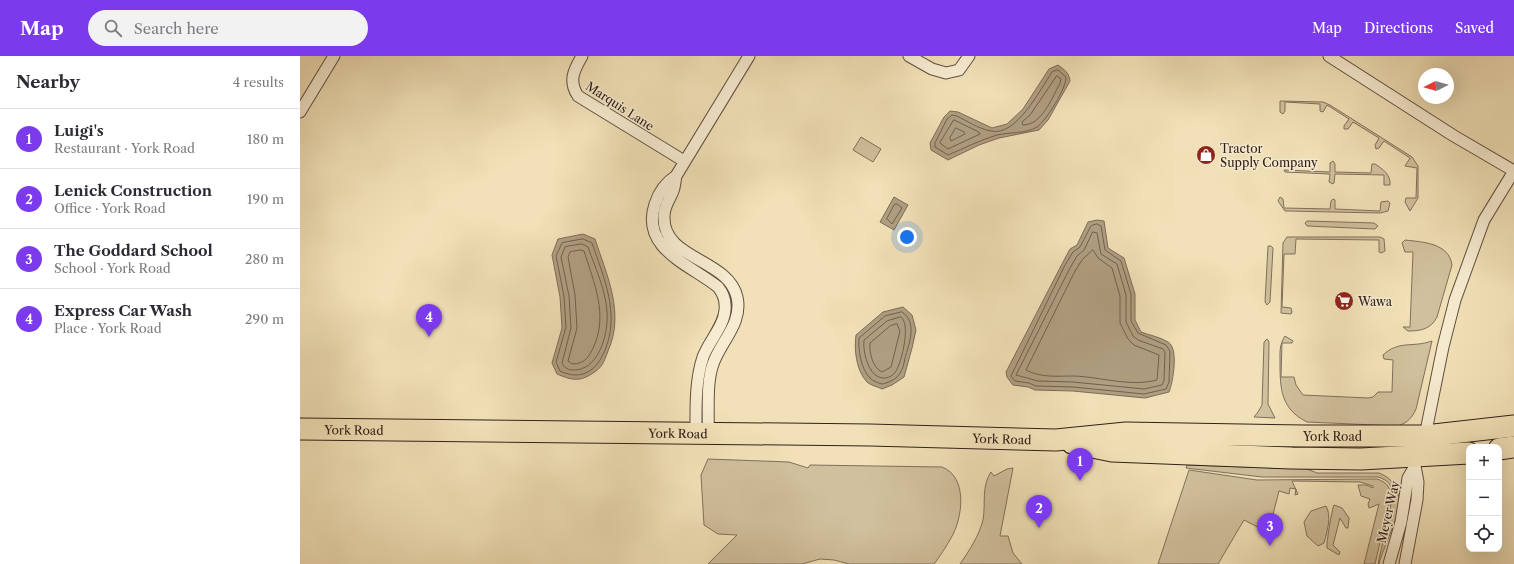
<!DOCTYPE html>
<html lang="en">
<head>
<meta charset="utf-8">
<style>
	:root { --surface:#fff; --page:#f2f2f3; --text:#2b2b33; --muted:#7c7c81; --line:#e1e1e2; --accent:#7c3aed }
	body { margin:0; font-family:"Libre Caslon Text",serif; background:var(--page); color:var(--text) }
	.controls { position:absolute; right:12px; bottom:12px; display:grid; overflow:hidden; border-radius:8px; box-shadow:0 4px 16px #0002 }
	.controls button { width:36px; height:36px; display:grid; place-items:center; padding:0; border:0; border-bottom:1px solid var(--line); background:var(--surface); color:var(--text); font:20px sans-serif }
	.compass { position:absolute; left:1118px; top:12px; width:36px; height:36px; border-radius:50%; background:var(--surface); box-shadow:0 4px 16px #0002; rotate:264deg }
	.you { position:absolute; left:607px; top:181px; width:14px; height:14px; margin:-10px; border:3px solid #fff; border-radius:50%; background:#1a73e8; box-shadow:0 0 0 6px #1a73e833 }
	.badge { display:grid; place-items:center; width:26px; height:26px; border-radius:50%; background:var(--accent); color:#fff; font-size:13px; font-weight:700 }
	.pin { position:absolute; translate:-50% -33px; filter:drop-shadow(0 1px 2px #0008) }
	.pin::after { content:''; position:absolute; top:21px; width:14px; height:12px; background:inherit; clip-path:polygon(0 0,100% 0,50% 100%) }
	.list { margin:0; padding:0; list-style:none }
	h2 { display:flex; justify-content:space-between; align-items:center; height:52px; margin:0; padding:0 16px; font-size:17px }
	h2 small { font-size:13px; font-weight:400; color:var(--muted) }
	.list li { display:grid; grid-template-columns:26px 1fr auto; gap:12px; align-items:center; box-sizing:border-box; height:60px; padding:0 16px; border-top:1px solid var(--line) }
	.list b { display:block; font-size:15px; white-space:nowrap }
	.list p { margin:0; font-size:13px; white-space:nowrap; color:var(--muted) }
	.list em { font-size:13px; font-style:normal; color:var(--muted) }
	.icon { flex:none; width:22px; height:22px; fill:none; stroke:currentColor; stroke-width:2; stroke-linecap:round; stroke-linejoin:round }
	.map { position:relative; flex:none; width:1214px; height:508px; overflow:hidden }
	header { display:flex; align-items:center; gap:24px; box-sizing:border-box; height:56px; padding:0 20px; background:var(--accent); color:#fff }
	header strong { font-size:19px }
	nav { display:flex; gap:22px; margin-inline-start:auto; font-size:14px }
	.search { width:280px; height:36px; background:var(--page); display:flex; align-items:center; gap:10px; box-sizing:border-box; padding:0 14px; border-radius:22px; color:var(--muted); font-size:15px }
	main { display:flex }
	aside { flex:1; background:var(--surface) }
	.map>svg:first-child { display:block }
	.green { fill:#d1c09d; stroke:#80705c }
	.water { fill:#b09f82; stroke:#7d6c58 }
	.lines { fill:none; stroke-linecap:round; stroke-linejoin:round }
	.shore { stroke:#70604e; stroke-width:1 }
	.street-casing { stroke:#605042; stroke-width:13 }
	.highway-casing { stroke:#30201a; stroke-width:23 }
	.street { stroke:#f7ecd1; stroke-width:11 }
	.highway { stroke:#f2e1b8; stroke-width:21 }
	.labels { text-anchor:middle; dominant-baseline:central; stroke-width:3; stroke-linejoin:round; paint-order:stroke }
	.street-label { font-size:12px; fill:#30201a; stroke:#f7ecd1 }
	.poi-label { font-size:12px; fill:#30201a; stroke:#f7ecd1; text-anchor:start }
</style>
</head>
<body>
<header>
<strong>Map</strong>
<div class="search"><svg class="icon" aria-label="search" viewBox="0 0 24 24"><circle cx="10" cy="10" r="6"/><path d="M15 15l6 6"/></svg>Search here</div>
<nav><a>Map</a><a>Directions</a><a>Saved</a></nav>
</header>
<main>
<aside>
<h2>Nearby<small>4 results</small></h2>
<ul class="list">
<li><span class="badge">1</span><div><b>Luigi's</b><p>Restaurant · York Road</p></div><em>180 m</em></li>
<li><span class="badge">2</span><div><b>Lenick Construction</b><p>Office · York Road</p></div><em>190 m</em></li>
<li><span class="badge">3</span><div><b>The Goddard School</b><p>School · York Road</p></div><em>280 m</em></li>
<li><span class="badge">4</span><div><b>Express Car Wash</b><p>Place · York Road</p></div><em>290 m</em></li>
</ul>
</aside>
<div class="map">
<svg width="1214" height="508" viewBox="0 0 1214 508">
	<rect width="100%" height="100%" fill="#f2e1b8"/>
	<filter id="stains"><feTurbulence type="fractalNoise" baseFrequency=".005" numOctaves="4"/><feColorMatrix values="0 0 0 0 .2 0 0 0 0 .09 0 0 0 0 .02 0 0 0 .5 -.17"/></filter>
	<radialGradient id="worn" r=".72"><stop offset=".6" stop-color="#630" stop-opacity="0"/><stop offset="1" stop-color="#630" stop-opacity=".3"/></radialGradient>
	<path class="green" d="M980 45 1023 46 1030 49 1112 101 1118 110V142L1110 155 1105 146 1106 142H1116L1117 112 1105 110 1110 102 1084 85 1079 92 1076 93 1075 89 1079 82 1053 66 1048 73H1044V70L1049 63 1027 49 1023 56 1020 55V48L985 46V55L983 58 980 56Z
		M561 81 581 93 573 106 553 94Z
		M1033 105 1035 108V116L1071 117 1072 108H1075C1083 113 1091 119 1090 129H1084V119L1035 118 1034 127 1033 128 1029 126 1030 118 985 116 984 114 1030 116V107Z
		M980 141 983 143 984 152 1030 153 1031 145 1033 143 1035 144V153L1080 155 1081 146 1088 145 1090 147 1088 155 1080 157 988 155H985L978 145Z
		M1007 165 1074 167 1078 170 1075 173 1007 170 1005 167Z
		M987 181H1080L1084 183 1085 195 1081 197 1079 196V184L996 183 995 198H984L982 251 991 252 992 256 991 258 981 257 983 187Z
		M1105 184C1123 186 1149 187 1152 209L1137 261C1131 273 1121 275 1108 275L1103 271H1110L1113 196H1105L1102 187Z
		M968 190H971L973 192 970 246 967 249 965 246Z
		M985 280 993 285 992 287H982L981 321H994L996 329 1003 339 1068 342 1073 341 1078 336H1092L1093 304 1084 303 1083 299C1099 284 1112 292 1132 285L1116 353C1112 362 1107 367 1098 370L1007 366C981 353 980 333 980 307 980 297 979 289 985 280Z
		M967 283 969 286 968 348 975 362 954 361 958 356 962 349 964 286Z
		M408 403 489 406 508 412 510 409 642 411C668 421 663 462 651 482 646 491 640 500 634 508H549L534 504 520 503 502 508H408L437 479 418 478 404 469 401 419Z
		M887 409 1007 413 1017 417H1079C1120 434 1086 479 1079 508H1078L1093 439C1092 429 1088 424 1078 421H962L886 412Z
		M713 412 700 480H708L713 497 722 508H660C669 495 679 480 683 464 686 447 681 431 691 416L694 420 707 413Z
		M889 414 957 424 1077 423C1086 426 1090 430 1091 440L1075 508H1064L1079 448 1069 452 1068 448 1070 443 1061 440 1058 429H1066L1073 432V430L1060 426 992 425 998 438 995 439 996 433 990 432 989 438 979 435 970 470 978 473 979 475 971 478 944 464 918 508H858Z
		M1034 449 1042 452 1049 462 1048 472H1046L1040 462 1033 489 1040 496 1039 499 1027 492C1026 488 1032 453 1034 449Z
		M1026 450C1032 460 1027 476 1024 487L1018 490 1007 480 1004 466 1011 455Z"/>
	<path class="water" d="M758 9C765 14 769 17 770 25L748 64 739 74 699 82 679 89 648 104 631 94 630 87 644 61 650 55 658 56 692 72 707 68 723 53 749 13Z
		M594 141 608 149 594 174 580 166Z
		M797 164 804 165 808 192 824 202 835 238V264L841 276C849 279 860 281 868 286 879 292 873 326 869 336L845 342 773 335 735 334 728 331 713 329 707 321 706 316 762 208 770 193 777 189 788 166Z
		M283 178 295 183C307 220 325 257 308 295 305 303 303 310 296 315 281 326 273 325 257 318L252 307 262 272 260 241 252 199 258 183Z
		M603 251 612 259 616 274 612 292 604 321 592 329 582 333C578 331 570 329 567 326 556 314 554 294 556 279L583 256Z"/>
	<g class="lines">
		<path class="shore" d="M758 14 766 21C767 31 746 65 737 71 726 78 709 76 697 79 680 84 665 92 648 99L635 91V87L647 63 652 59 657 60C667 65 679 73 691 75 716 81 740 34 752 16Z
			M757 20 761 23 760 27C752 42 742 69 723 69L722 66 730 59Z
			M654 64 679 76 680 78 648 93 640 87Z
			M656 72 664 76 665 78 651 85 650 82Z
			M595 148H597L602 152 592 168 587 163Z
			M797 168 801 170 805 194 821 205 831 238V265L838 277 866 289 870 295 869 326 866 333 844 338 773 331 736 330 729 327 715 325 711 320 765 209 773 196 780 191 791 170Z
			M793 176 797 177 801 198 817 208 826 239V266L833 280 838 284 863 293 865 296 864 325 862 329 844 333 773 326 738 325 716 319 770 212 777 200 784 194Z
			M283 183 292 187C304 222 320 258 305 294 301 302 299 308 291 314 281 321 271 320 260 315L256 306 266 271 264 240 256 200 262 187Z
			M282 188 288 191C296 214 309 241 307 266 306 285 296 314 274 314 268 314 264 312 262 307L271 272 269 240 261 201 265 191Z
			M281 194 284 195C294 227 308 258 294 290 289 301 285 308 272 308L268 305 277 272 275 239 268 201 270 196Z
			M793 194 798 202 812 212 820 240V267L828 283 834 289 859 299 857 324C830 331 801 321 774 320 757 320 741 322 726 314L775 215 782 204Z
			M602 256C618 266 609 288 605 302 604 307 603 313 600 317 597 323 588 327 582 328 578 327 573 325 570 322 561 313 558 294 559 282L585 260Z
			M601 261C611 268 602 305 596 315 590 325 577 324 571 314 566 306 563 294 564 284L587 265Z
			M597 268 600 275 591 311 582 316C573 312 569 297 570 287L590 270Z"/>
		<g class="street-casing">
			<path id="street" d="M282 0C274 14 268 25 278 40L384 105
				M609 0 632 13 646 17 659 14 669 0
				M1029 0 1154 80 1214 115
				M0 56 34 0
				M376 120C365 127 359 136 355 148 340 193 391 209 418 231 423 237 426 245 425 254 424 270 409 285 403 301 395 325 396 352 396 377
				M408 377C409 357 406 327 413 308 421 285 443 267 437 241 428 202 362 204 364 160 364 150 370 143 373 135 375 130 375 124 376 120L449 0
				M1089 508 1101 466 1108 422 1115 410 1125 380 1143 291 1155 244 1184 164 1214 115
				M1105 508 1117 444 1118 426 1115 410"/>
		</g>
		<g class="highway-casing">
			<g id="highway">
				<path id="s1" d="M0 373 570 379 756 384 826 377 1004 380H1125L1214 370"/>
				<path d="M772 387 812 395 992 402 1061 403 1169 397"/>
				<path d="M1199 393 1214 391"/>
			</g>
		</g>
		<use href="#street" class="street"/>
		<use href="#highway" class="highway"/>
	</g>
	<defs>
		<g id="shop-disc" transform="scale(1)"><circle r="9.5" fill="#8f2418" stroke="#f7ecd1"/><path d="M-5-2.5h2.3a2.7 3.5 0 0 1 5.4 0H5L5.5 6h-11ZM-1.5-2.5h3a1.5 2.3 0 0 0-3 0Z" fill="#fff"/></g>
		<g id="supermarket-disc" transform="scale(1)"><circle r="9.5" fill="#8f2418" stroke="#f7ecd1"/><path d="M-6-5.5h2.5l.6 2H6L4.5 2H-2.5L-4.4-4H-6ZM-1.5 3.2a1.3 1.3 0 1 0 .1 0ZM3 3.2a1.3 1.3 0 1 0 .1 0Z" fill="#fff"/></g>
	</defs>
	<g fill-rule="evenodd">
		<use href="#shop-disc" x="906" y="99"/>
		<use href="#supermarket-disc" x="1044" y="245"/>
	</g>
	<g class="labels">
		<g class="street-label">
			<text transform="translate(320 50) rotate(33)">Marquis Lane</text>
			<text stroke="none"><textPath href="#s1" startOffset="54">York Road</textPath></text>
			<text stroke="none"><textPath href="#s1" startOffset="378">York Road</textPath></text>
			<text stroke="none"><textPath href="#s1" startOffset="1033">York Road</textPath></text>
			<text stroke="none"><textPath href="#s1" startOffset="702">York Road</textPath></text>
			<text transform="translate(1088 456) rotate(-77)">Meyer Way</text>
		</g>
		<g class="poi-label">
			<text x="920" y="92">Tractor<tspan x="920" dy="14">Supply Company</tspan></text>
			<text x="1058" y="245">Wawa</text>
		</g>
	</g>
	<rect width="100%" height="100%" filter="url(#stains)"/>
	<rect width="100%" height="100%" fill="url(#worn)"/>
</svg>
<div class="controls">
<button>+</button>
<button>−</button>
<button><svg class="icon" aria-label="locate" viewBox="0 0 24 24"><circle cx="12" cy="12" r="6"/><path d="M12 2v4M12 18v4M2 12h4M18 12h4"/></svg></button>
</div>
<svg class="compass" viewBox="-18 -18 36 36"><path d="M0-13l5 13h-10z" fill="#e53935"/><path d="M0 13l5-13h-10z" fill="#7c7c81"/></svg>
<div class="you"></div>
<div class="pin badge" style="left:780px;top:425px">1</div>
<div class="pin badge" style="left:739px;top:472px">2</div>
<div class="pin badge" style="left:970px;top:490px">3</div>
<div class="pin badge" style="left:129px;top:281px">4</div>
</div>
</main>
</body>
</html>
